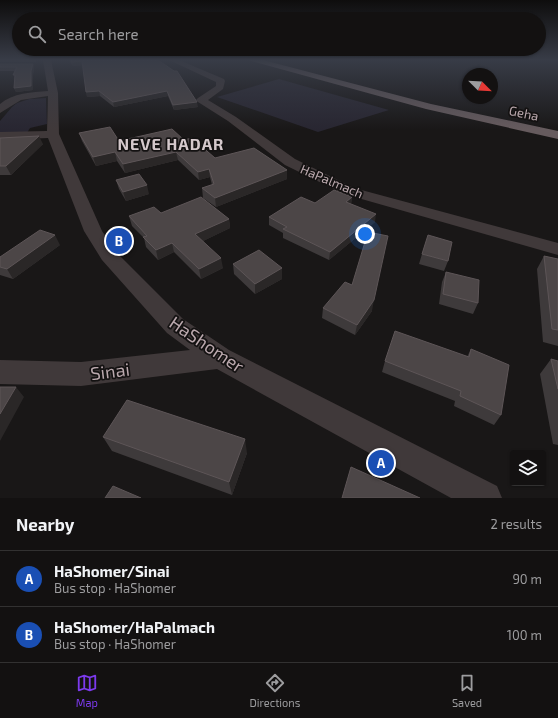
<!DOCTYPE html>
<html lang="en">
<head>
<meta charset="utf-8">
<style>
	:root { --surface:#131111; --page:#1c1a1a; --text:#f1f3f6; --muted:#9d9d9f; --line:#323131; --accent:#7c3aed }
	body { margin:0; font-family:"Exo 2",sans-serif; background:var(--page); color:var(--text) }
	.controls { position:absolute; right:12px; bottom:12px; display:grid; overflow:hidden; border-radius:4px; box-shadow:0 1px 3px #0004 }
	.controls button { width:36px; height:36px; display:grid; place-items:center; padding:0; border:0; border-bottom:1px solid var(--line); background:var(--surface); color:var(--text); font:20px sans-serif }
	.compass { position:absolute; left:462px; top:68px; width:36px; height:36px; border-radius:50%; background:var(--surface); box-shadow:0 1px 3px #0004; rotate:114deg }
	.you { position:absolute; left:365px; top:234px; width:14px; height:14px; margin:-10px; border:3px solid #fff; border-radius:50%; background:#1a73e8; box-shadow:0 0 0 6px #1a73e833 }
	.badge { display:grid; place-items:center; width:26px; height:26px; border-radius:50%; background:var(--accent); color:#fff; font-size:13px; font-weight:700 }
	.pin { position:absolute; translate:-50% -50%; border:2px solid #fff; box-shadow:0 1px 4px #0006 }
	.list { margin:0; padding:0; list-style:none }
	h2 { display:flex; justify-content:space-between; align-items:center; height:52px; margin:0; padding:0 16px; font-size:17px }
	h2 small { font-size:13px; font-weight:400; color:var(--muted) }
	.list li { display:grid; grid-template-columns:26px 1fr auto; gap:12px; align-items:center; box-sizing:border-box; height:56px; padding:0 16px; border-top:1px solid var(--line) }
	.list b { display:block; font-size:15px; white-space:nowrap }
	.list p { margin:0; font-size:13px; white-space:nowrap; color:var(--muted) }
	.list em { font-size:13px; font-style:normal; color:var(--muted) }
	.icon { flex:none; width:22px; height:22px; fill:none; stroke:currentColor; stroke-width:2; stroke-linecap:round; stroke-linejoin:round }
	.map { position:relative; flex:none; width:558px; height:498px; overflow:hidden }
	.search { position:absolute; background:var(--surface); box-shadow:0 1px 3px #0004; left:12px; right:12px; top:12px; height:44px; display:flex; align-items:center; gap:10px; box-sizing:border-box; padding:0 14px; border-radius:22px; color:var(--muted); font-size:15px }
	.sheet { height:164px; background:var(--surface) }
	nav { display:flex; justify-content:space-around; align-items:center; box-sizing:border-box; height:56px; border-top:1px solid var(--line); background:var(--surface); font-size:11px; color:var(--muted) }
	nav a { display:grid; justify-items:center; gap:2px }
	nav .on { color:var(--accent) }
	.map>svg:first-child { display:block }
	.green { fill:#282631 }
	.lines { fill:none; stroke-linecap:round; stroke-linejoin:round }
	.minor { fill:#40393a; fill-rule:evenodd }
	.trunk { fill:#665b5e; fill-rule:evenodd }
	.wall { fill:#3e3a3b }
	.shaded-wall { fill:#2a2727 }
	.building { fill:#4c4647; stroke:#5d5557 }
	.labels { text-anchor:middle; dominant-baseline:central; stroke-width:3.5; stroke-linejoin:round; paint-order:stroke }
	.far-street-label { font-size:13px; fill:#baa8ad; stroke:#141212 }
	.far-district-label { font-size:16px; font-weight:bold; letter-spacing:1px; fill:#d5c9cc; stroke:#141212 }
	.near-street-label { font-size:18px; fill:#baa8ad; stroke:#141212 }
</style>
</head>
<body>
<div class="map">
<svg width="558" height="498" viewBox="0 0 558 498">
	<rect width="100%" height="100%" fill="#191717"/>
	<path class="green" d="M279 79 389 110 318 132 217 97Z
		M46 98 47 124 30 128 27 133H0V121L12 107 17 103 29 99Z"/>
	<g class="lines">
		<path class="minor" d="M43 60H51L58 93 59 134 102 231 116 252 183 319 229 350 497 486 502 498H451L217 369 81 386 0 384V360L81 362 190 350 167 333 102 260 84 231 48 138 0 140V132L47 131 48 96 21 100 0 113V104C13 93 32 92 48 91Z
			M169 60H179L224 79 225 81 223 89 208 100 236 117 295 159 354 188 558 243V255L344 194 285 165 228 121 198 102 196 100 198 98 216 86V82Z"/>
		<path class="trunk" d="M248 60H263L431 104 558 131V139L426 109Z"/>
	</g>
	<path class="wall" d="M0 60H36V62H0Z
		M69 60H158L198 107 174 110 168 96 114 107 100 96 87 97 83 65 73 66Z
		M0 64H33L34 68 33 75V90L16 92 14 88 15 71H0Z
		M79 133 119 141 184 140 215 158 287 170V179L216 207 203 198 202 188 212 185 210 177 199 180 178 160 125 173 117 161 96 166 82 141Z
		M0 138 43 144 11 175H0Z
		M116 180 149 194 126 201 119 189Z
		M352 197 351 204 375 222 329 260 283 238V233L269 225V217L315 203Z
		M161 213 229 219 230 228 203 241 223 268 201 279 174 252 158 260 146 247 144 238 132 226 129 216Z
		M60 245 13 279 0 275V257Z
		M422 254 448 261 444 271 419 264Z
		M544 256 558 259V346L543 342 537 269Z
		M233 264 282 279 255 294 234 274Z
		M446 272 478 303 473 314 439 304 442 282Z
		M323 308 372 311 355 335 322 318Z
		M471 349 501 415 494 425 454 406 455 401 382 372 385 361 467 357Z
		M551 359 558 361V445L553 444 540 374Z
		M103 437 247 453 232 495 112 451Z"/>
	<path class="shaded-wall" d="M82 61 83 65 73 66 72 62Z
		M33 64 34 68 33 75V90L16 92 14 88 31 71Z
		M99 91 100 96 87 97 86 92Z
		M167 91 168 96 114 107 113 102Z
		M197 102 198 107 174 110 173 105Z
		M39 136 43 144 11 175 6 166Z
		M115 152 117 161 96 166 93 157Z
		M176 152 178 160 125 173 123 164Z
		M209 169 210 177 199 180 198 172Z
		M287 170V179L216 207 215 198Z
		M147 185 149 194 126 201 123 192Z
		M352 197 351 205 346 202Z
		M376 214 375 222 329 260 330 252Z
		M229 219 230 228 197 244 195 234Z
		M55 235 60 245 13 279 7 269Z
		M172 243 174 252 158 260 156 250Z
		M221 258 223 268 201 279 199 269Z
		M282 268V279L255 294V284Z
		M374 300 372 311 355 335 357 325Z
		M16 387 24 397 0 441V414Z
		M245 439 247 453 232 495 229 482Z"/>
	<path class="building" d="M70 60H158L174 71H177L197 102 173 105 167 91 113 102 99 91 86 92 82 61 72 62Z
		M0 64H33L31 71V86L14 88 15 75H13L17 67H0Z
		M110 127 119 141 172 129 184 140 192 138 215 158 254 148 287 170 215 198 202 188 214 184 209 169 198 172 176 152 123 164 115 152 93 157 79 133Z
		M39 136 6 166H0V138Z
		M139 174 147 185 123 192 116 180Z
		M334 190 352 197 346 202 376 214 330 252 283 229 287 227 269 217 301 197 315 203Z
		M201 197 229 219 195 234 221 258 199 269 172 243 156 250 143 237 147 236 129 216 154 207 161 213Z
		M40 230 55 235 7 269 0 267V257Z
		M368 232 388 236 374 300 357 325 323 308 345 282 352 285Z
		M428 235 452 242 448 261 422 254Z
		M259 250 282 268 255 284 233 264Z
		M544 256 558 259V330L552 329Z
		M446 272 479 280 478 303 443 294Z
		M395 331 469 357 471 349 509 365 501 415 460 396 461 391 385 361Z
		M551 359 558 361V389Z
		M0 387H16L0 414Z
		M127 400 245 439 229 482 103 437Z
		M351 467 420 498H342Z
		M113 486 141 498H105Z"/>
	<linearGradient id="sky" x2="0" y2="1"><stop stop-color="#0e0d0d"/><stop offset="0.46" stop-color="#383c47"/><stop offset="1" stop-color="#383c47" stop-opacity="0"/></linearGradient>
	<rect width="558" height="130" fill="url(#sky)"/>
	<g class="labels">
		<g class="far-street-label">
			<text transform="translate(524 113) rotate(12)">Geha</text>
			<text transform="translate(332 181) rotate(23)">HaPalmach</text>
		</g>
		<g class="far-district-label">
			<text x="171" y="143">NEVE HADAR</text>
		</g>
		<g class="near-street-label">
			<text transform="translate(207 344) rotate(34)">HaShomer</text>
			<text transform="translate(110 371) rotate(-7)">Sinai</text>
		</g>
	</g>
</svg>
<div class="controls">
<button><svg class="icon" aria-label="layers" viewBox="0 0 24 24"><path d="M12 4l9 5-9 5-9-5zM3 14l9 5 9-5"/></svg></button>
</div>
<svg class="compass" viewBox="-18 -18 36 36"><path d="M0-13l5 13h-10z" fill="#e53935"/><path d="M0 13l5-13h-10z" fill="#9d9d9f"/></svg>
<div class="you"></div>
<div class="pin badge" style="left:381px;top:463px;background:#1a4fb4">A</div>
<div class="pin badge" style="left:119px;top:241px;background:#1a4fb4">B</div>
<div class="search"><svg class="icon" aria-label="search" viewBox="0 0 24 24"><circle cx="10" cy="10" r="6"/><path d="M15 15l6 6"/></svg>Search here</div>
</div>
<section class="sheet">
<h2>Nearby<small>2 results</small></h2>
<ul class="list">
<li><span class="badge" style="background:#1a4fb4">A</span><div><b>HaShomer/Sinai</b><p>Bus stop · HaShomer</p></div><em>90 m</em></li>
<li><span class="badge" style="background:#1a4fb4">B</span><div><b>HaShomer/HaPalmach</b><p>Bus stop · HaShomer</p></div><em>100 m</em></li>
</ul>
</section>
<nav>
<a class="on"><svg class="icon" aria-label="map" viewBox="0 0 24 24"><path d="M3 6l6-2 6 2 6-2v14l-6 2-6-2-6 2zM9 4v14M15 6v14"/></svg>Map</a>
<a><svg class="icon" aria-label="directions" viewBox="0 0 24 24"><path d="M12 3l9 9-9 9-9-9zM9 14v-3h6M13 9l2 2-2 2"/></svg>Directions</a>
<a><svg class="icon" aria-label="saved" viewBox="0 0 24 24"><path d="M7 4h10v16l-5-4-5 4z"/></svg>Saved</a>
</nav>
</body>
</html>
